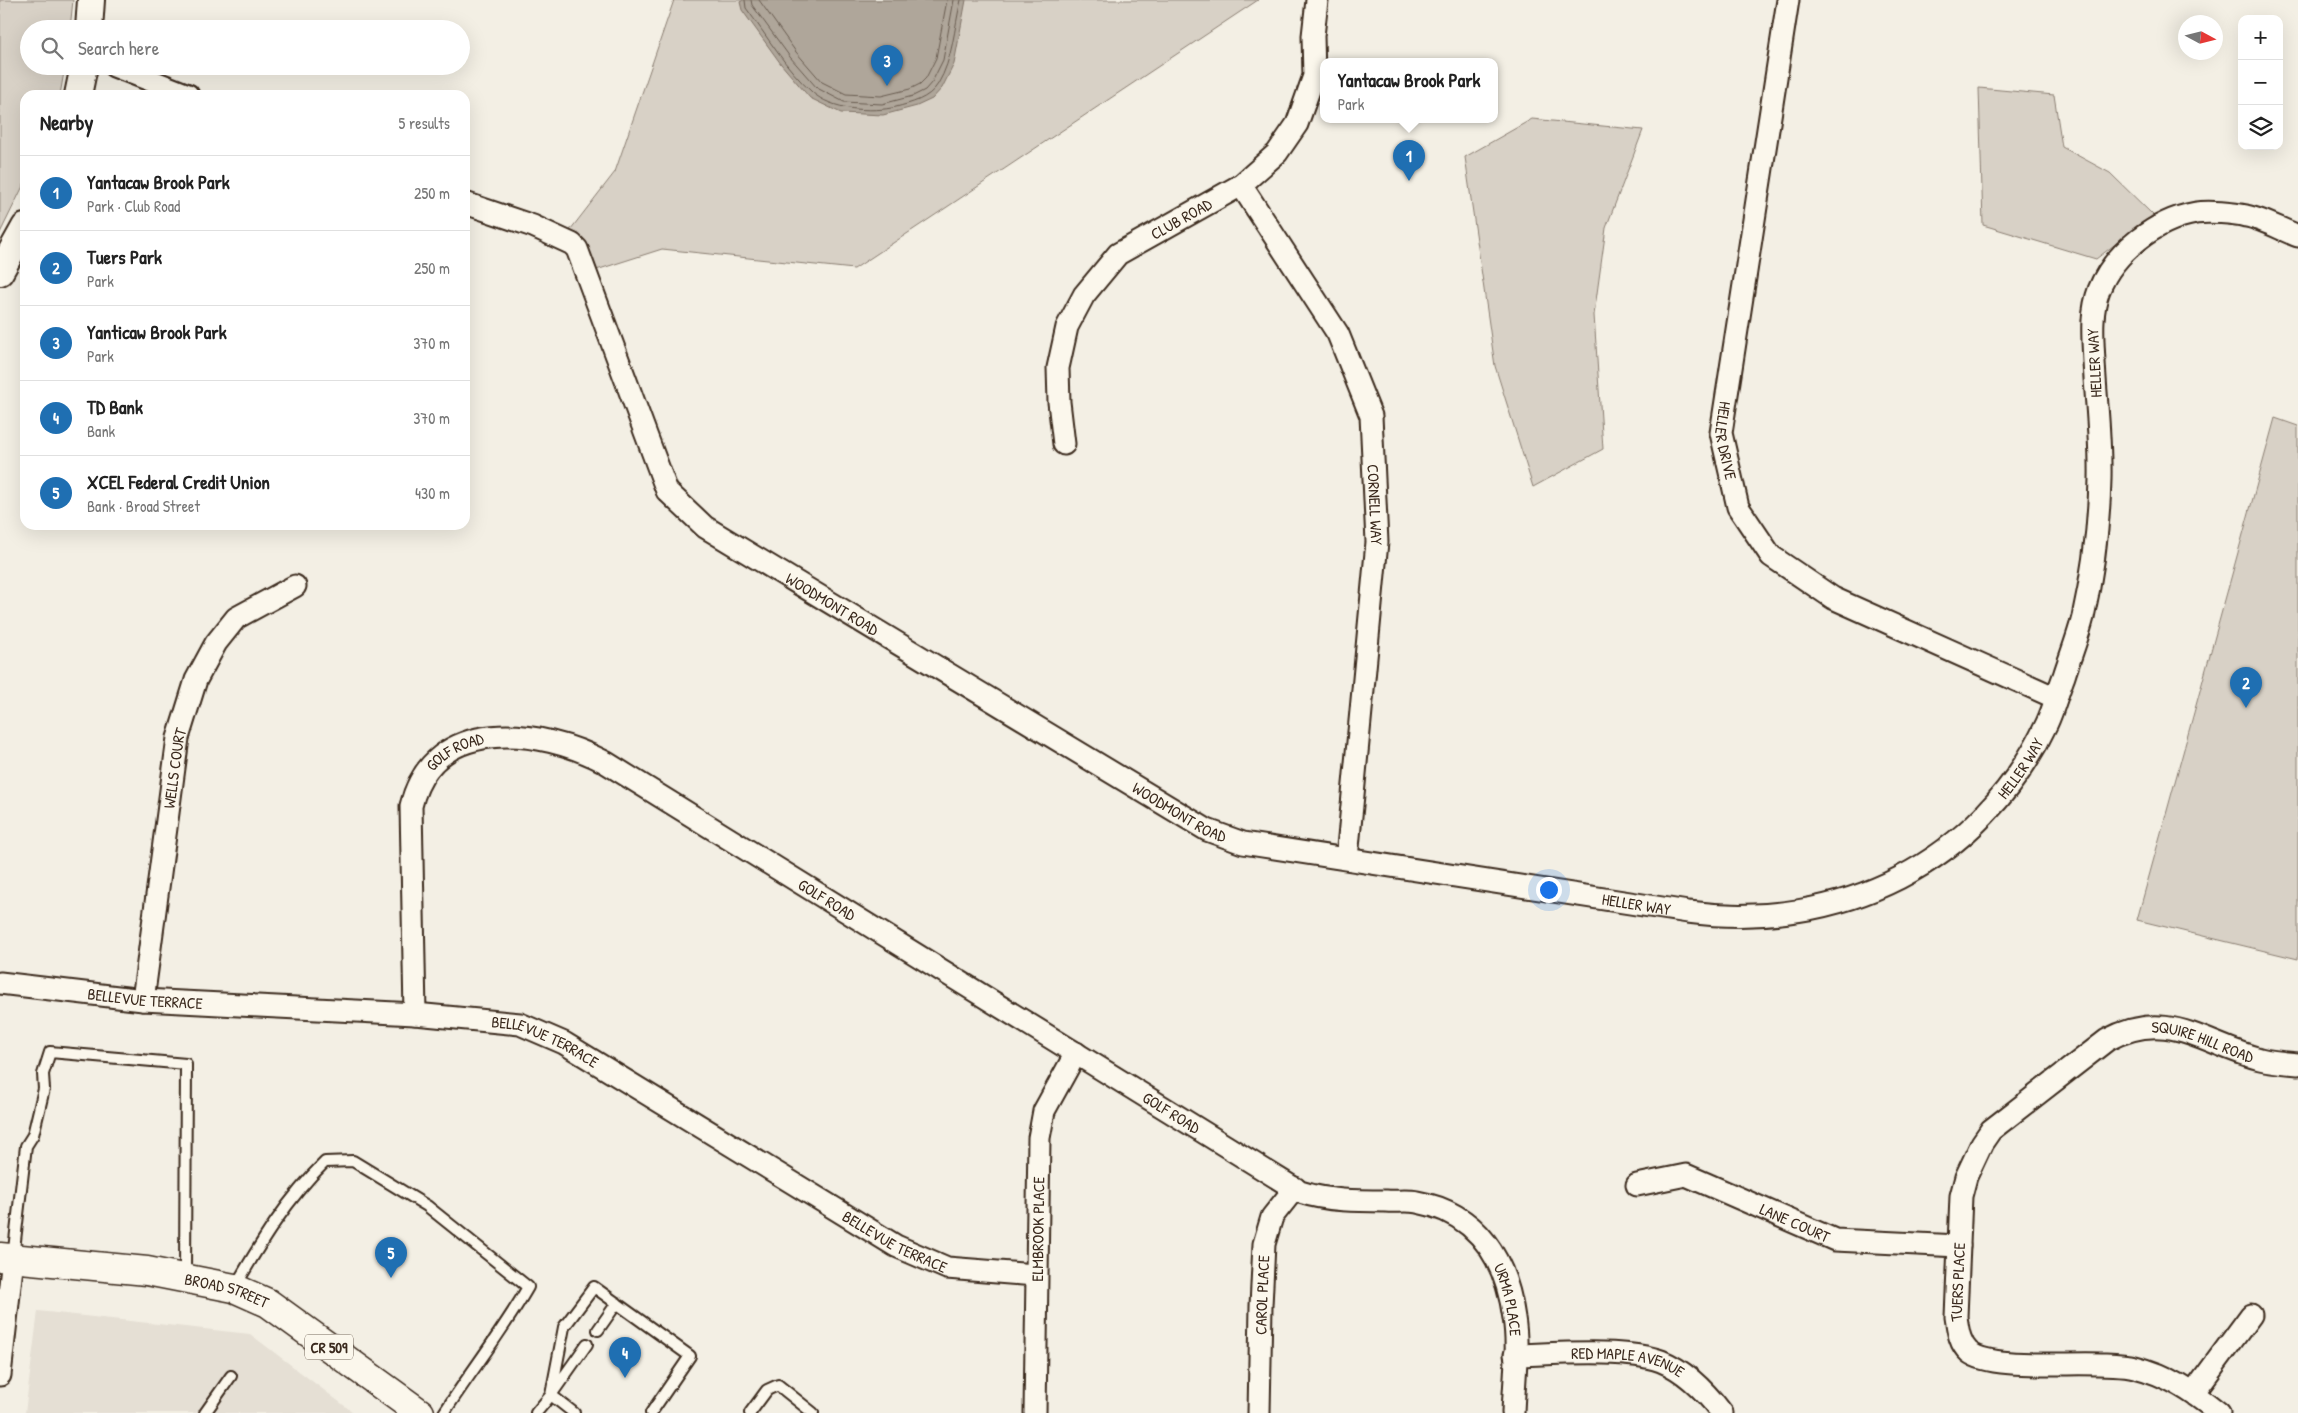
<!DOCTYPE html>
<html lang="en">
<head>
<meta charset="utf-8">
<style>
	:root { --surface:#fff; --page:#f6f6f6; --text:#222; --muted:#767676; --line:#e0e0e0; --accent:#1f6fb2 }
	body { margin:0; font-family:"Patrick Hand",sans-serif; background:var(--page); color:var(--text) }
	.controls { position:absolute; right:15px; top:15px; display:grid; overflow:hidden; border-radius:10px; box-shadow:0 5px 20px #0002 }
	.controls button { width:45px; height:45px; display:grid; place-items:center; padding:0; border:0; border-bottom:1px solid var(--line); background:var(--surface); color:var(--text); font:25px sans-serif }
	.compass { position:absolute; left:2178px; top:15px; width:45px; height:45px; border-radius:50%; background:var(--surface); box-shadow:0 5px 20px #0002; rotate:97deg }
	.you { position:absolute; left:1548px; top:889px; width:18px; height:18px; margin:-12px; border:4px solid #fff; border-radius:50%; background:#1a73e8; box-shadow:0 0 0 8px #1a73e833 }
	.badge { display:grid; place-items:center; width:32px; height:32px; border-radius:50%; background:var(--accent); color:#fff; font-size:16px; font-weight:700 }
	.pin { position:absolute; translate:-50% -41px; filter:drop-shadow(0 1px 2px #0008) }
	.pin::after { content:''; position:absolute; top:26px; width:18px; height:15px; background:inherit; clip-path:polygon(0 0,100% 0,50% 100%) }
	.popup { position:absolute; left:1320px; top:58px; width:178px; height:65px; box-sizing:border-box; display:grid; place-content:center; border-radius:10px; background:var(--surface); filter:drop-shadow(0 1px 4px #0005); font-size:16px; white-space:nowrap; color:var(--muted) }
	.popup b { font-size:19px; color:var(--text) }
	.popup::after { content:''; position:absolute; left:50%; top:100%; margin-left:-10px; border:10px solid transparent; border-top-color:var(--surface) }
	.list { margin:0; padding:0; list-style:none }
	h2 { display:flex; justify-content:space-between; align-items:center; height:65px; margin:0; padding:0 20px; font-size:21px }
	h2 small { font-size:16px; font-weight:400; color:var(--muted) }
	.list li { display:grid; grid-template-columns:32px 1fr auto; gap:15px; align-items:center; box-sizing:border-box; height:75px; padding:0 20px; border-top:1px solid var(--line) }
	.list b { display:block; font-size:19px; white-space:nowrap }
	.list p { margin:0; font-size:16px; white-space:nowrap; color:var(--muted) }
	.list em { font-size:16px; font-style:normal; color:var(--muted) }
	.icon { flex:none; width:28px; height:28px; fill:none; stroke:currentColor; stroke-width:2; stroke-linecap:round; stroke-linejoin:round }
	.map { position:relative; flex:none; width:2298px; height:1413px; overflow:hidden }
	.search { position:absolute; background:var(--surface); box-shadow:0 5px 20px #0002; left:20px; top:20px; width:450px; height:55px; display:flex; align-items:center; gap:12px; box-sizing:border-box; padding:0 18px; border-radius:28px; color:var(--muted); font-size:19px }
	.panel { position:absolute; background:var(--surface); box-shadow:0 5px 20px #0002; left:20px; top:90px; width:450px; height:440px; border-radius:15px }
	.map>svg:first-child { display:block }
	.built { fill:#e5dfd4 }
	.green { fill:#d8d1c6; stroke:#8a7e72 }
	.water { fill:#afa69a; stroke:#817468 }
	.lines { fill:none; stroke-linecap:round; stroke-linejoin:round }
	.shore { stroke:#695c50; stroke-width:1 }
	.service-casing { stroke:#3b2a1e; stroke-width:14 }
	.minor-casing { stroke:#3b2a1e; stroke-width:25 }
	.tertiary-casing { stroke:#3b2a1e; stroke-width:30 }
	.primary-casing { stroke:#3b2a1e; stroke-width:31 }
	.service { stroke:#fbf7ec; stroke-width:10 }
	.minor { stroke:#fbf7ec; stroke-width:21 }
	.tertiary { stroke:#fbf7ec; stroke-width:26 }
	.primary { stroke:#fbf7ec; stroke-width:28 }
	.labels { text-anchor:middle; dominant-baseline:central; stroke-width:4; stroke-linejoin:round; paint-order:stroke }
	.shield { fill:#fbf7ec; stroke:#75685c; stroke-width:1 }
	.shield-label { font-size:15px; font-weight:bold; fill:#3b2a1e }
	.street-label { font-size:16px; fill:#3b2a1e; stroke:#fbf7ec }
</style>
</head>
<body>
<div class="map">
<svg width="2298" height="1413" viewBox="0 0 2298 1413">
	<rect width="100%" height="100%" fill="#f3efe4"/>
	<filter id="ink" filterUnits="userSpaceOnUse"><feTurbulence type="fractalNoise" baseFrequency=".02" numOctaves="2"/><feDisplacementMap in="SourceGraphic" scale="10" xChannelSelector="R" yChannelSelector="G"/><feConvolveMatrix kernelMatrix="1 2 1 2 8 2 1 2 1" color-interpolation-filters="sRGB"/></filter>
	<g filter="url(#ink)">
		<path class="built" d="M38 1311 250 1334 354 1413H25Z"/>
		<path class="green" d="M0 0H73L70 29H29V66H65L60 95H25V182L0 233Z
			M674 0H1258L854 269 662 249 587 273 557 247 615 172Z
			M1979 88 2054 95 2062 147 2110 173 2153 215 2096 259 1983 225Z
			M1532 119 1643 130 1606 228 1594 315 1603 449 1533 487 1495 366 1465 157Z
			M2275 418 2298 426V959L2137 920Z"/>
		<path class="water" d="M743 0H966L954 64 942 88 932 99 917 106 883 115 841 113 810 98 781 64 742 10 740 2Z"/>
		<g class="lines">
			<path class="shore" d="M745 0 746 8C767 36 786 69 812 92 831 110 872 113 896 107 911 103 929 99 938 84 953 59 954 28 961 0
				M751 0 752 5 790 57 817 88 844 102 882 104 913 96 925 90 932 82 943 60 954 0
				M759 0 796 52 822 82 846 94 881 96 910 89 920 84 926 78 936 58 947 0"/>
			<g class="service-casing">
				<path id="service" d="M13 1258 26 1146 33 1135 44 1089 43 1074 50 1052 186 1064 185 1277
					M235 1287C261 1242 287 1199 325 1162L353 1161 427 1206 528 1287C503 1331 471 1371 444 1413
					M598 1330 617 1303
					M205 1413 231 1376
					M536 1413 551 1395 564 1327 594 1287 690 1356 651 1413
					M574 1413 551 1395 587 1344
					M750 1413 767 1390 778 1385 813 1413"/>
			</g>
			<g class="minor-casing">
				<g id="minor">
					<path id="s1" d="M1788 0 1721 433 1738 507 1771 556 1833 598 2056 698"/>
					<path d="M114 66 188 95"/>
					<path id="s2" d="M1241 185 1338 334 1371 416 1377 542 1347 858"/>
					<path id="s3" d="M465 203 533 226 572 244 577 249 667 491 705 527 1207 830 1243 843 1688 912C1839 932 1981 864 2047 723 2054 708 2058 691 2064 676 2070 657 2078 637 2083 617 2093 572 2099 525 2100 479 2101 440 2096 401 2094 362 2093 338 2090 314 2099 290 2114 252 2156 220 2196 213 2208 211 2234 213 2246 216 2263 219 2282 230 2298 236"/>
					<path id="s4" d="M1064 444 1059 402 1058 368 1067 327 1084 295 1118 254 1241 185 1277 153 1297 124 1314 76 1313 36 1317 0"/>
					<path id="s5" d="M0 983 143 1000 415 1014 520 1024 564 1043 896 1246 947 1268 1035 1275"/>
					<path id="s6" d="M143 1000 178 738 196 680 216 643 236 618 295 586"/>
					<path id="s7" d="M415 1014 411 806C433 714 541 728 605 762L1300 1192C1328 1201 1357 1201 1386 1201 1396 1202 1407 1200 1417 1202 1478 1213 1506 1260 1514 1318 1519 1348 1514 1382 1513 1413"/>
					<path id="s8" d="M1637 1185 1686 1175 1835 1240 1959 1246"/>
					<path id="s9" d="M1515 1355C1553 1354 1627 1348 1661 1361 1686 1371 1706 1392 1722 1413"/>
					<path d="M0 1375 13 1258"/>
					<path d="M2194 1392 2251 1315"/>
					<path id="s10" d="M1035 1413 1039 1138 1044 1111 1076 1053"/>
					<path id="s11" d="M1259 1413 1261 1306 1264 1244 1272 1217 1295 1188"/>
					<path id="s12" d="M2219 1413C2193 1392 2168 1375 2135 1367 2097 1358 1995 1373 1969 1352 1959 1343 1958 1329 1956 1317L1961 1196 1966 1177 1982 1143 1991 1130 2107 1040C2168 1007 2203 1044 2260 1059 2272 1062 2286 1063 2298 1064"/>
				</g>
			</g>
			<g class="tertiary-casing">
				<path id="tertiary" d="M89 29 91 0
					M78 95 84 66
					M0 272 25 227"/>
			</g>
			<g class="primary-casing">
				<g id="primary">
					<path id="s13" d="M0 1257 147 1271 234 1288 268 1303 420 1413"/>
				</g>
			</g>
			<use href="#service" class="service"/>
			<use href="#minor" class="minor"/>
			<use href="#tertiary" class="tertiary"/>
			<use href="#primary" class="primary"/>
		</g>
	</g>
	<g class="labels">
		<rect class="shield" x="305" y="1334.5" width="48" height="25" rx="4"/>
		<g class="shield-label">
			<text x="329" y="1347">CR 509</text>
		</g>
		<g class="street-label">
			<text stroke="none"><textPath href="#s4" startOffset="280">CLUB ROAD</textPath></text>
			<text transform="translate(2094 363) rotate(-93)">HELLER WAY</text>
			<text stroke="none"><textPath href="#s1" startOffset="446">HELLER DRIVE</textPath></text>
			<text stroke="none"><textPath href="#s2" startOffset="355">CORNELL WAY</textPath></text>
			<text stroke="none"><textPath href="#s3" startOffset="581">WOODMONT ROAD</textPath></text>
			<text stroke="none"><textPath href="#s7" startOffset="282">GOLF ROAD</textPath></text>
			<text stroke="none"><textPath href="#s3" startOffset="1890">HELLER WAY</textPath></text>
			<text stroke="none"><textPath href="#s6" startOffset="234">WELLS COURT</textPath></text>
			<text stroke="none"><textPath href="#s3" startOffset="986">WOODMONT ROAD</textPath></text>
			<text stroke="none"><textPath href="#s7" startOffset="701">GOLF ROAD</textPath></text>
			<text stroke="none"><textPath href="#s3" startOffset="1455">HELLER WAY</textPath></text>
			<text stroke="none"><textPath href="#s5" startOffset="146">BELLEVUE TERRACE</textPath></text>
			<text stroke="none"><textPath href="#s12" startOffset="744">SQUIRE HILL ROAD</textPath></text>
			<text stroke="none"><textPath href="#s5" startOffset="551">BELLEVUE TERRACE</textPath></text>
			<text stroke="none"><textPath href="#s7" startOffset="1106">GOLF ROAD</textPath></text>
			<text stroke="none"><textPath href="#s8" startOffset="169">LANE COURT</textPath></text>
			<text stroke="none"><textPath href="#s10" startOffset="184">ELMBROOK PLACE</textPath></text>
			<text stroke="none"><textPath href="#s5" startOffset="956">BELLEVUE TERRACE</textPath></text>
			<text stroke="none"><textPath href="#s12" startOffset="338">TUERS PLACE</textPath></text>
			<text stroke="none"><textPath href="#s13" startOffset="230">BROAD STREET</textPath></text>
			<text stroke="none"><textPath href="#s11" startOffset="118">CAROL PLACE</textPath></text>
			<text stroke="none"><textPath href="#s7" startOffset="1519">URMA PLACE</textPath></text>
			<text stroke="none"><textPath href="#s9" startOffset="114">RED MAPLE AVENUE</textPath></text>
		</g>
	</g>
</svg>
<div class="controls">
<button>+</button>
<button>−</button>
<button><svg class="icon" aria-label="layers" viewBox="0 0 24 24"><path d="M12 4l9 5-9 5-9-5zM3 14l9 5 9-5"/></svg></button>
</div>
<svg class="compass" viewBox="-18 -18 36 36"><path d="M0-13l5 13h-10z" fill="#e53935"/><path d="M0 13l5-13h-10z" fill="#767676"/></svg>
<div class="you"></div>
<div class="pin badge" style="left:1409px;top:181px">1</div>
<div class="popup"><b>Yantacaw Brook Park</b>Park</div>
<div class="pin badge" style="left:2246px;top:708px">2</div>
<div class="pin badge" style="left:887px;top:86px">3</div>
<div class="pin badge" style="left:625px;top:1378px">4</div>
<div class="pin badge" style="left:391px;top:1278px">5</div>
<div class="search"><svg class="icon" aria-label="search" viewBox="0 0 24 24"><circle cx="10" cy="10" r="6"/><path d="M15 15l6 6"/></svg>Search here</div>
<section class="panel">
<h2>Nearby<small>5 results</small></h2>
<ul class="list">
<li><span class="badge">1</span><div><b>Yantacaw Brook Park</b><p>Park · Club Road</p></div><em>250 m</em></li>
<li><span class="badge">2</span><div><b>Tuers Park</b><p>Park</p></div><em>250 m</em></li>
<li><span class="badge">3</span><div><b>Yanticaw Brook Park</b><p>Park</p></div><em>370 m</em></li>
<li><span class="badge">4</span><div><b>TD Bank</b><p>Bank</p></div><em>370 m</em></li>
<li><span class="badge">5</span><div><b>XCEL Federal Credit Union</b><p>Bank · Broad Street</p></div><em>430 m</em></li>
</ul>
</section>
</div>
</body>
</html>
